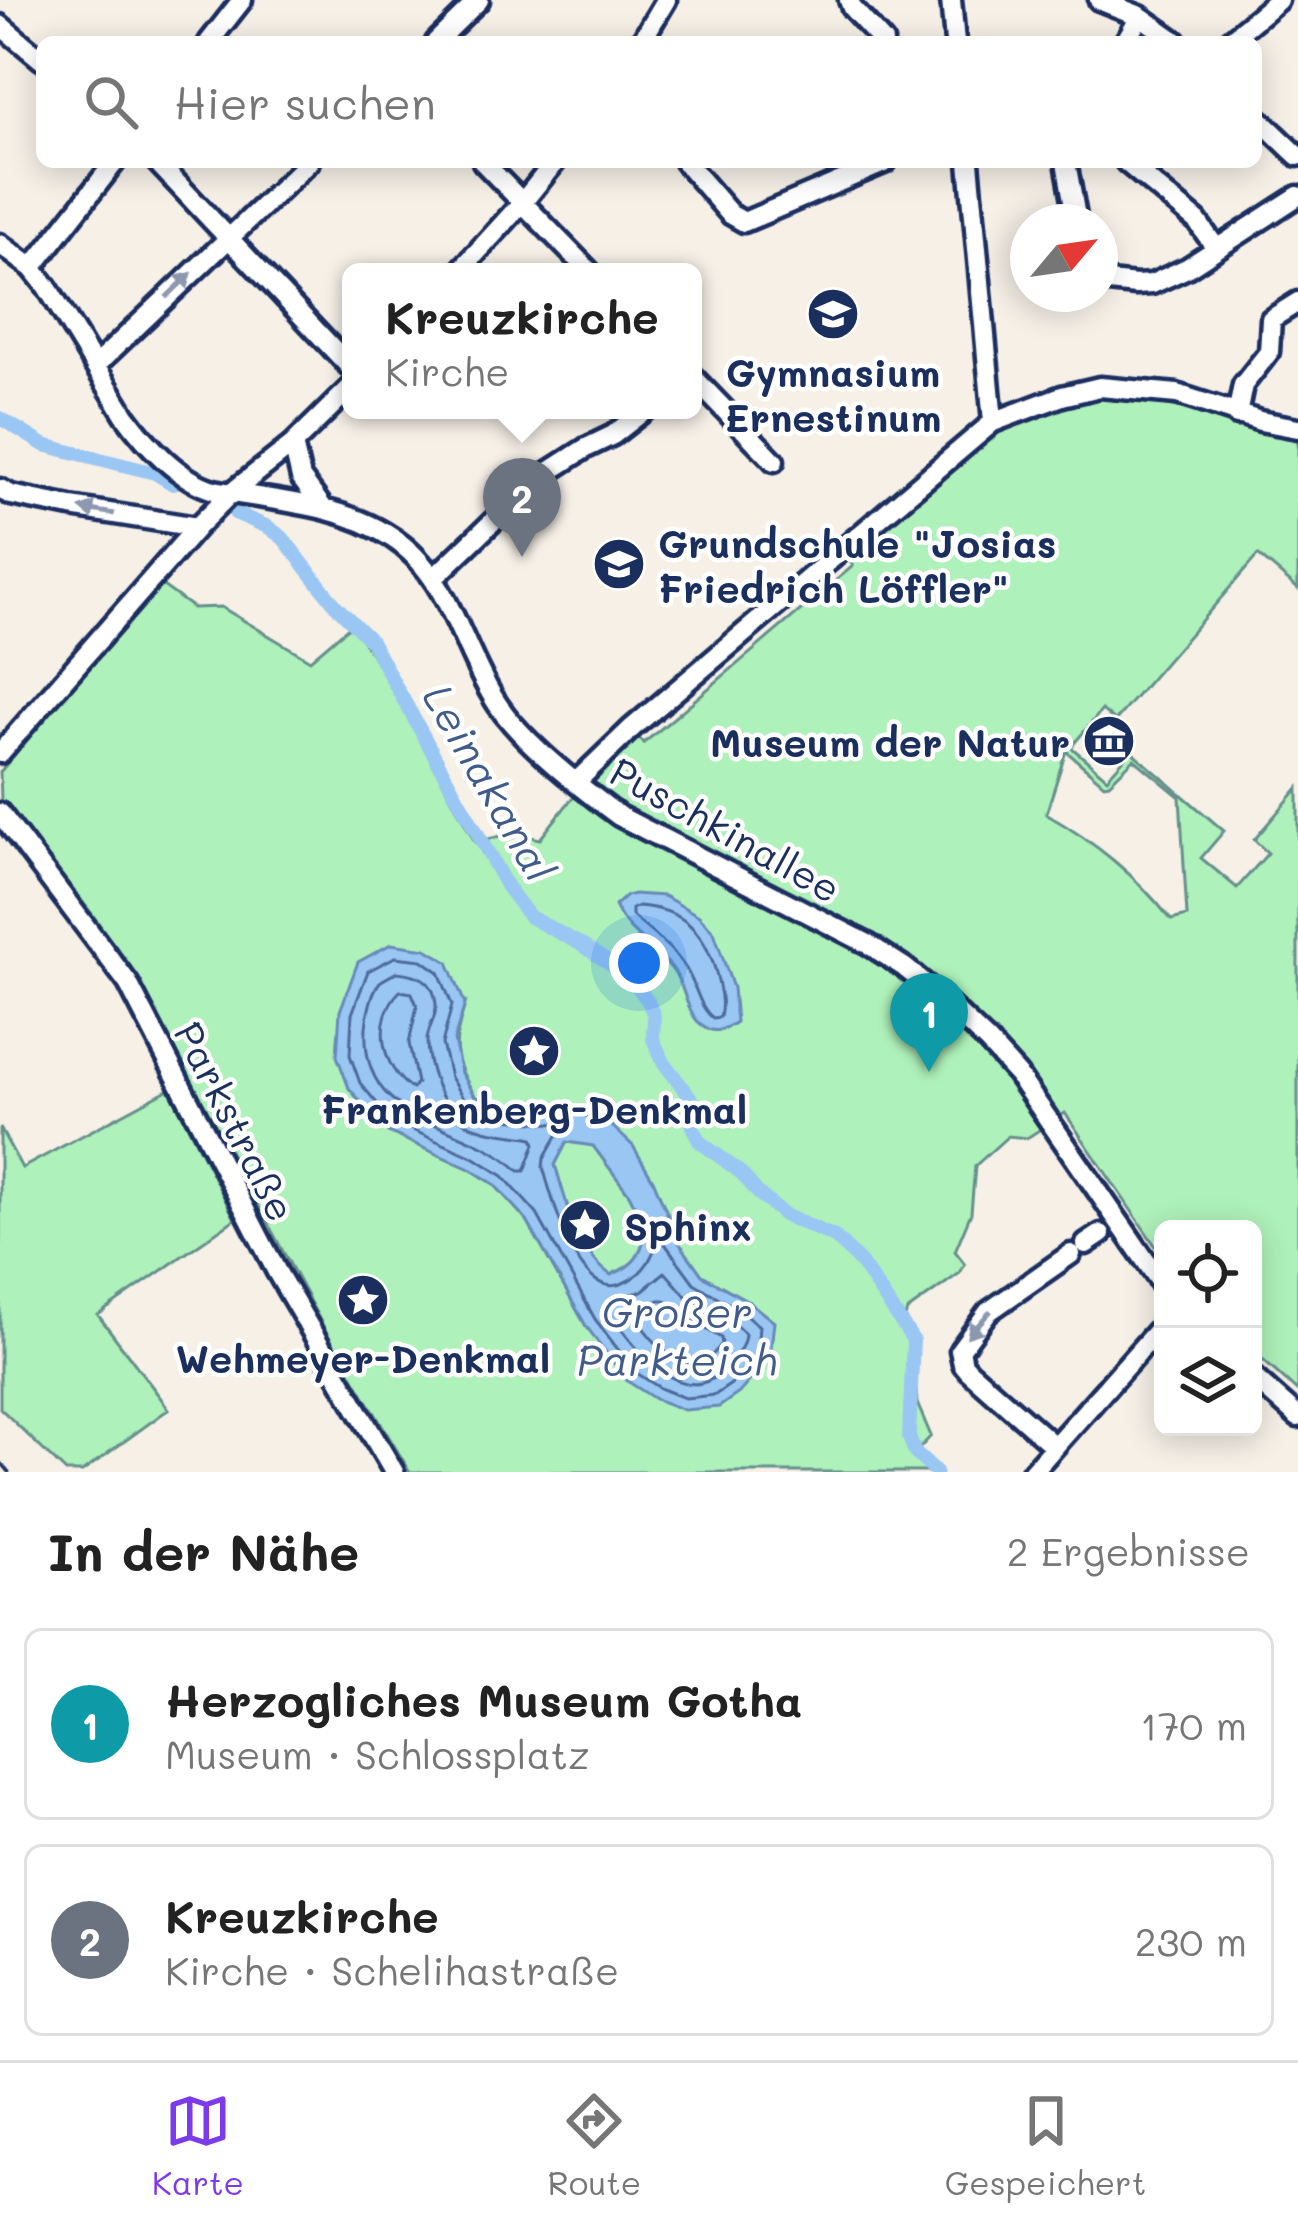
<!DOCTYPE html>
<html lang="de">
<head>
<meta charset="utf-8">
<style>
	:root { --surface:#fff; --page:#f6f6f6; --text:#222; --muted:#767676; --line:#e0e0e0; --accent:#7c3aed }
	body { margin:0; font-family:Mali,sans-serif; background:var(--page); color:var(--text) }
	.controls { position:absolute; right:36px; bottom:36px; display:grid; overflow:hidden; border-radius:18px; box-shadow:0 6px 30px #0003 }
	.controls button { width:108px; height:108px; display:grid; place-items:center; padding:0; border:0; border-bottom:3px solid var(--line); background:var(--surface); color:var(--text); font:60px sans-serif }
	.compass { position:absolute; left:1010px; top:204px; width:108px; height:108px; border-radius:50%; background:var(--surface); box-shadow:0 6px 30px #0003; rotate:61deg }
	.you { position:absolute; left:639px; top:963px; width:42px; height:42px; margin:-30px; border:9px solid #fff; border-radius:50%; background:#1a73e8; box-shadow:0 0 0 18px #1a73e833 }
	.badge { display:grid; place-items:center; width:78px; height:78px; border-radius:50%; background:var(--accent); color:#fff; font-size:39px; font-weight:700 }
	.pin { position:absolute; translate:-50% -99px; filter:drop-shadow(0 3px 6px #0008) }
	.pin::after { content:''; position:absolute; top:63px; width:42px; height:36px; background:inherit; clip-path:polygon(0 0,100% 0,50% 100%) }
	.popup { position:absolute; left:342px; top:263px; width:360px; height:156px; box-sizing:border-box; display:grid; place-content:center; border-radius:18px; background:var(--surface); filter:drop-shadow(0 3px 9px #0005); font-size:39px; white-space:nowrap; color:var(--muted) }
	.popup b { font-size:45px; color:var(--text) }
	.popup::after { content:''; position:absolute; left:50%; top:100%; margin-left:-24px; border:24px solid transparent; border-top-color:var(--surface) }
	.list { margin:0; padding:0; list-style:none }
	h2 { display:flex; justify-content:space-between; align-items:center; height:156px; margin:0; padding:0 48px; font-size:51px }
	h2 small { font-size:39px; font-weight:400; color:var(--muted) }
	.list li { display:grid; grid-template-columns:78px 1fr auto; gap:36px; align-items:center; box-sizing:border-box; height:192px; margin:0 24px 24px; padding:0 24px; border:3px solid var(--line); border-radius:18px }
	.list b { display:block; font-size:45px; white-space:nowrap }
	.list p { margin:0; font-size:39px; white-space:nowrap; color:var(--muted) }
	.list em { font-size:39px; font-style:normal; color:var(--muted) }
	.icon { flex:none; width:66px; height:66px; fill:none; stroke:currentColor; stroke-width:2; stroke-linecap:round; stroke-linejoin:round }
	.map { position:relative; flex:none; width:1298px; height:1472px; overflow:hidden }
	.search { position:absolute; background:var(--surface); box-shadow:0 6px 30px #0003; left:36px; right:36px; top:36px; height:132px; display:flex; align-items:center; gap:30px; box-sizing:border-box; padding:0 42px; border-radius:18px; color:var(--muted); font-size:45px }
	.sheet { height:588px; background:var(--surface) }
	nav { display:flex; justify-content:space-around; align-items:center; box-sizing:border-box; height:168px; border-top:3px solid var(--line); background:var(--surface); font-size:33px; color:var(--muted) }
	nav a { display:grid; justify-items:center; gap:6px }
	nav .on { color:var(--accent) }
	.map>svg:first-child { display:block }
	.green { fill:#aff1ba; stroke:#65908c; stroke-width:3; fill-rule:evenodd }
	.water { fill:#9ac6f3; stroke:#678ab7; stroke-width:3; fill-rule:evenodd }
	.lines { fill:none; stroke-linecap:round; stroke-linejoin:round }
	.shore { stroke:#4e6b9a; stroke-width:3 }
	.canal { stroke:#9ac6f3; stroke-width:14 }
	.minor-casing { stroke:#1b2f5e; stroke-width:27 }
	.minor { stroke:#fff; stroke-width:18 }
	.rail { stroke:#1b2f5e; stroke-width:3 }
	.oneway { fill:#8d97ae }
	.labels { text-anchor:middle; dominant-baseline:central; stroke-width:9; stroke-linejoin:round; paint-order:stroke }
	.poi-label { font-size:39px; font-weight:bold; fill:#1b2f5e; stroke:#fff }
	.street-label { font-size:39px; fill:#1b2f5e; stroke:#fff }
	.water-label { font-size:42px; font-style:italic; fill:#415c8b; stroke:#fff }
</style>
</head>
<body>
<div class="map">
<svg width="1298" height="1472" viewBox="0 0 1298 1472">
	<rect width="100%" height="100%" fill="#f6f0e7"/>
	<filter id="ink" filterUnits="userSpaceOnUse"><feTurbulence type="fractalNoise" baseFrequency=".00833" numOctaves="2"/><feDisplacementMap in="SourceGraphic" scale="24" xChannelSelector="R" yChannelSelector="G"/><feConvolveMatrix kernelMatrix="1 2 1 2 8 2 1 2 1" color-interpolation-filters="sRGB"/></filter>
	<g filter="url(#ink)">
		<path class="green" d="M1121 394 1298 435V589L1258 555 1115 721 1102 710 1071 747 1107 778 1131 751 1224 831 1201 858 1237 888 1268 853 1254 840 1298 788V1392L1253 1351V1229H1163V1257L1065 1113 1027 1138 1008 1136 975 1166 971 1213 955 1251 965 1264 960 1273 907 1311 904 1320 913 1337 917 1403 931 1436 918 1450 940 1472H410L324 1328 137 979 92 914 1 799 0 772 159 583 193 608 221 607 310 660 352 624 386 676 475 842 514 833 540 839 569 802 637 737 644 743 853 566 846 554 975 444 1074 398ZM1066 751 1104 784 1109 783 1134 759 1180 797 1187 916 1171 920C1136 875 1096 843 1046 814ZM634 894 709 1030C688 1009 693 1003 679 980 669 962 653 950 637 937ZM465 1004C452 1047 452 1058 476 1097L506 1107 595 1117 633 1146 653 1180 680 1244 702 1275 748 1301 586 1326 527 1221 494 1184 470 1169 384 1130 349 1088Z
			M169 1089 235 1219 98 1315 169 1409 82 1472H66L0 1408V1128L22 1168Z
			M566 1142 593 1145 629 1194 648 1229C640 1257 637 1264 610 1275 605 1271 599 1268 594 1264 574 1242 564 1193 555 1165Z"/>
		<path class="water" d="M634 894 664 896 699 916 714 932 733 988 736 1022C723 1030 715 1035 702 1025 686 1014 685 985 672 968 652 943 629 937 615 906L626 896Z
			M391 944 426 949 448 962 465 1004 454 1040 461 1073 475 1097 506 1107 595 1117 612 1126 633 1146 653 1180 680 1244 702 1275 748 1301 774 1322 770 1357 739 1393 719 1407 684 1410 655 1399 627 1381 586 1326 527 1221 494 1184 470 1169 384 1130 349 1088 337 1056 340 1011 358 962ZM567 1142 593 1146 629 1194 647 1229C640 1256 637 1264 611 1275 576 1251 567 1203 555 1165Z"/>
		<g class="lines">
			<path class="shore" d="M638 906C681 909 702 928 715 969 719 986 724 1001 720 1017L713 1018C698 1007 696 982 684 966 671 946 650 932 632 916V909Z
				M395 957 422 960 439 972 452 1005 442 1044 450 1077 467 1105 504 1119 555 1124 559 1127V1132L544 1159 543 1167C552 1197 577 1300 621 1284 641 1276 650 1263 657 1243L663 1241 694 1283 741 1311 759 1326 757 1353 731 1384 715 1395 685 1398 660 1388 635 1372 595 1319 537 1214 503 1176 475 1158 392 1121 360 1083 350 1055 352 1014 368 971Z
				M397 972C418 974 434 979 436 1004 437 1017 427 1029 427 1041 427 1065 440 1104 460 1119 480 1134 510 1133 533 1138L535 1144 525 1171H519C464 1117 360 1130 366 1027 367 1014 372 991 380 982 382 980 394 974 397 972Z
				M400 991 412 993 417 1006 409 1043 417 1083 412 1089C381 1068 372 1019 400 991Z
				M665 1272 686 1296 733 1323 745 1334C744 1348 736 1356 726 1367 683 1417 631 1343 607 1310L609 1302 642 1291Z
				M659 1300H665L679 1313 721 1338 722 1344C721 1345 709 1359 708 1360 681 1379 648 1336 636 1317L639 1312Z"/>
			<path class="canal" d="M0 418 44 445 155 473 173 484
				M235 513 268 527 283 538 337 607 371 641 507 887 530 917 580 944 628 975 648 1001 654 1016 653 1039 664 1063 693 1101V1127L699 1141 741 1173 758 1193 784 1215 835 1237 861 1263 913 1340 909 1437 915 1453 936 1472"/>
			<g class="minor-casing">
				<path id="minor" d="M849 0 852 8 883 42
					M951 0 955 42
					M1099 0 1140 16 1177 42
					M0 25 42 60
					M209 42 242 0
					M436 42 479 0
					M641 42 666 0
					M1125 42 1140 16
					M1228 42 1278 0
					M1256 116 1298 156
					M157 162 351 368
					M483 162 590 272
					M685 162 730 214 744 222 886 162
					M969 162 993 422
					M1066 162 1077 222
					M1126 162 1197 221 1216 248
					M0 244 32 268 47 287 125 415C146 444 179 480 214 490 273 501 339 503 391 537 451 575 460 648 498 705 524 744 581 788 619 816L868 944 904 967 937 994 988 1042 1017 1074 1163 1286
					M32 268 115 162
					M459 272 522 203 555 162
					M1100 281 1136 285 1152 284 1187 268 1298 196
					M95 366 309 162
					M693 377 774 461
					M1237 415 1243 385 1269 352 1271 319 1298 302
					M293 444 301 478 323 508
					M0 489 11 495 71 507 197 527
					M435 577 536 480 586 448 613 435 645 410
					M0 753 197 527 231 493 293 444 351 387
					M576 782 632 728 993 422 1062 396 1100 387 1177 394 1260 421 1298 428
					M0 813 128 983 277 1272 394 1472
					M1086 1244 1101 1234
					M1253 1377 1298 1417
					M1054 1446 969 1371 963 1364 960 1350 988 1312 1071 1254
					M1032 1472 1163 1324"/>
			</g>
			<use href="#minor" class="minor"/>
			<path class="rail" d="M0 1461 9 1472"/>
		</g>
		<defs><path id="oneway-solid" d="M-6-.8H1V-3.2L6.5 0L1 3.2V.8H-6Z" transform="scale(3)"/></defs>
		<g class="oneway">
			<use href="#oneway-solid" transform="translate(179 285) rotate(-44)"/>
			<use href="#oneway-solid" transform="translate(97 511) rotate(-171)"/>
			<use href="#oneway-solid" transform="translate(979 1324) rotate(132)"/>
		</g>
	</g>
	<defs>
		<g id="school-disc" transform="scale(2.7)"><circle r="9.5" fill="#1b2f5e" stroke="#fff"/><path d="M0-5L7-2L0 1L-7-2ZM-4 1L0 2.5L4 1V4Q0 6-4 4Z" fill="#fff"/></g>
		<g id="museum-disc" transform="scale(2.7)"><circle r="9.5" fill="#1b2f5e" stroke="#fff"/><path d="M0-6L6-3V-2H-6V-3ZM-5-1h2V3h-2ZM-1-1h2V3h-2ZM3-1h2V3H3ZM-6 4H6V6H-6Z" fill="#fff"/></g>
		<g id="sight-disc" transform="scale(2.7)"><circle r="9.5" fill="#1b2f5e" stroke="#fff"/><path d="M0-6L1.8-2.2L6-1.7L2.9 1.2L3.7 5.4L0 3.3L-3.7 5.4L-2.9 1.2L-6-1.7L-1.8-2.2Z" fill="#fff"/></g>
	</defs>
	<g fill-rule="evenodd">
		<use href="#school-disc" x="833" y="314"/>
		<use href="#school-disc" x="619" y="564"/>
		<use href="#museum-disc" x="1109" y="741"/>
		<use href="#sight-disc" x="534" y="1051"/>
		<use href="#sight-disc" x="585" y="1225"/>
		<use href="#sight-disc" x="363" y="1300"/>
	</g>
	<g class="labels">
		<g class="poi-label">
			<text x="833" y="371">Gymnasium<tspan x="833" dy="45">Ernestinum</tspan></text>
			<text x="658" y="542" text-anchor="start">Grundschule "Josias<tspan x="658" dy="45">Friedrich Löffler"</tspan></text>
			<text x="1070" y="741" text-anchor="end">Museum der Natur</text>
			<text x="534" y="1108">Frankenberg-Denkmal</text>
			<text x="624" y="1225" text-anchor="start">Sphinx</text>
			<text x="363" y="1357">Wehmeyer-Denkmal</text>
		</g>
		<g class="street-label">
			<text transform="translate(726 829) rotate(29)">Puschkinallee</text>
			<text transform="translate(236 1121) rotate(63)">Parkstraße</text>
		</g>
		<g class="water-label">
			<text transform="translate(490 782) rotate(60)">Leinakanal</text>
			<text x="677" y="1311">Großer<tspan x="677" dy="48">Parkteich</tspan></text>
		</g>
	</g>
</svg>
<div class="controls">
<button><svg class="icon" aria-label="locate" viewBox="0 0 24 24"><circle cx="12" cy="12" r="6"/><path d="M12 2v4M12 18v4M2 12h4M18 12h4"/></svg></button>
<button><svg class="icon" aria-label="layers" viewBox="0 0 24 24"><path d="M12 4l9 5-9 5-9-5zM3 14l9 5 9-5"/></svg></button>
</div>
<svg class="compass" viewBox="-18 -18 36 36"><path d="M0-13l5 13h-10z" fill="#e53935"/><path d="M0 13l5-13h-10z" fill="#767676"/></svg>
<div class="you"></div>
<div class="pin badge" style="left:929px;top:1072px;background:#0f9aa8">1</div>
<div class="pin badge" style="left:522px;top:557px;background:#6b7280">2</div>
<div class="popup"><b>Kreuzkirche</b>Kirche</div>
<div class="search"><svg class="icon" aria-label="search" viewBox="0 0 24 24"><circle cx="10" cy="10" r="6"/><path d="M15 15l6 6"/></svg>Hier suchen</div>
</div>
<section class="sheet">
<h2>In der Nähe<small>2 Ergebnisse</small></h2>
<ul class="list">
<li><span class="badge" style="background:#0f9aa8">1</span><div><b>Herzogliches Museum Gotha</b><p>Museum · Schlossplatz</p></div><em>170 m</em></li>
<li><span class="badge" style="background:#6b7280">2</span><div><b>Kreuzkirche</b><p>Kirche · Schelihastraße</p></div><em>230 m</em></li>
</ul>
</section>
<nav>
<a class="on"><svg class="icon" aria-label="map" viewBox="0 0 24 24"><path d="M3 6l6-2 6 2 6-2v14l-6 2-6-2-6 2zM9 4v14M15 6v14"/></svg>Karte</a>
<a><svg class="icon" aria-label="directions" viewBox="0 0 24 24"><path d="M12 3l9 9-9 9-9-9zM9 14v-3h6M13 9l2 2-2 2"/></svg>Route</a>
<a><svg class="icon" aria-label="saved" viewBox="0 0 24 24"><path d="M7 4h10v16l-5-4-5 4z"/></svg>Gespeichert</a>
</nav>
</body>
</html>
